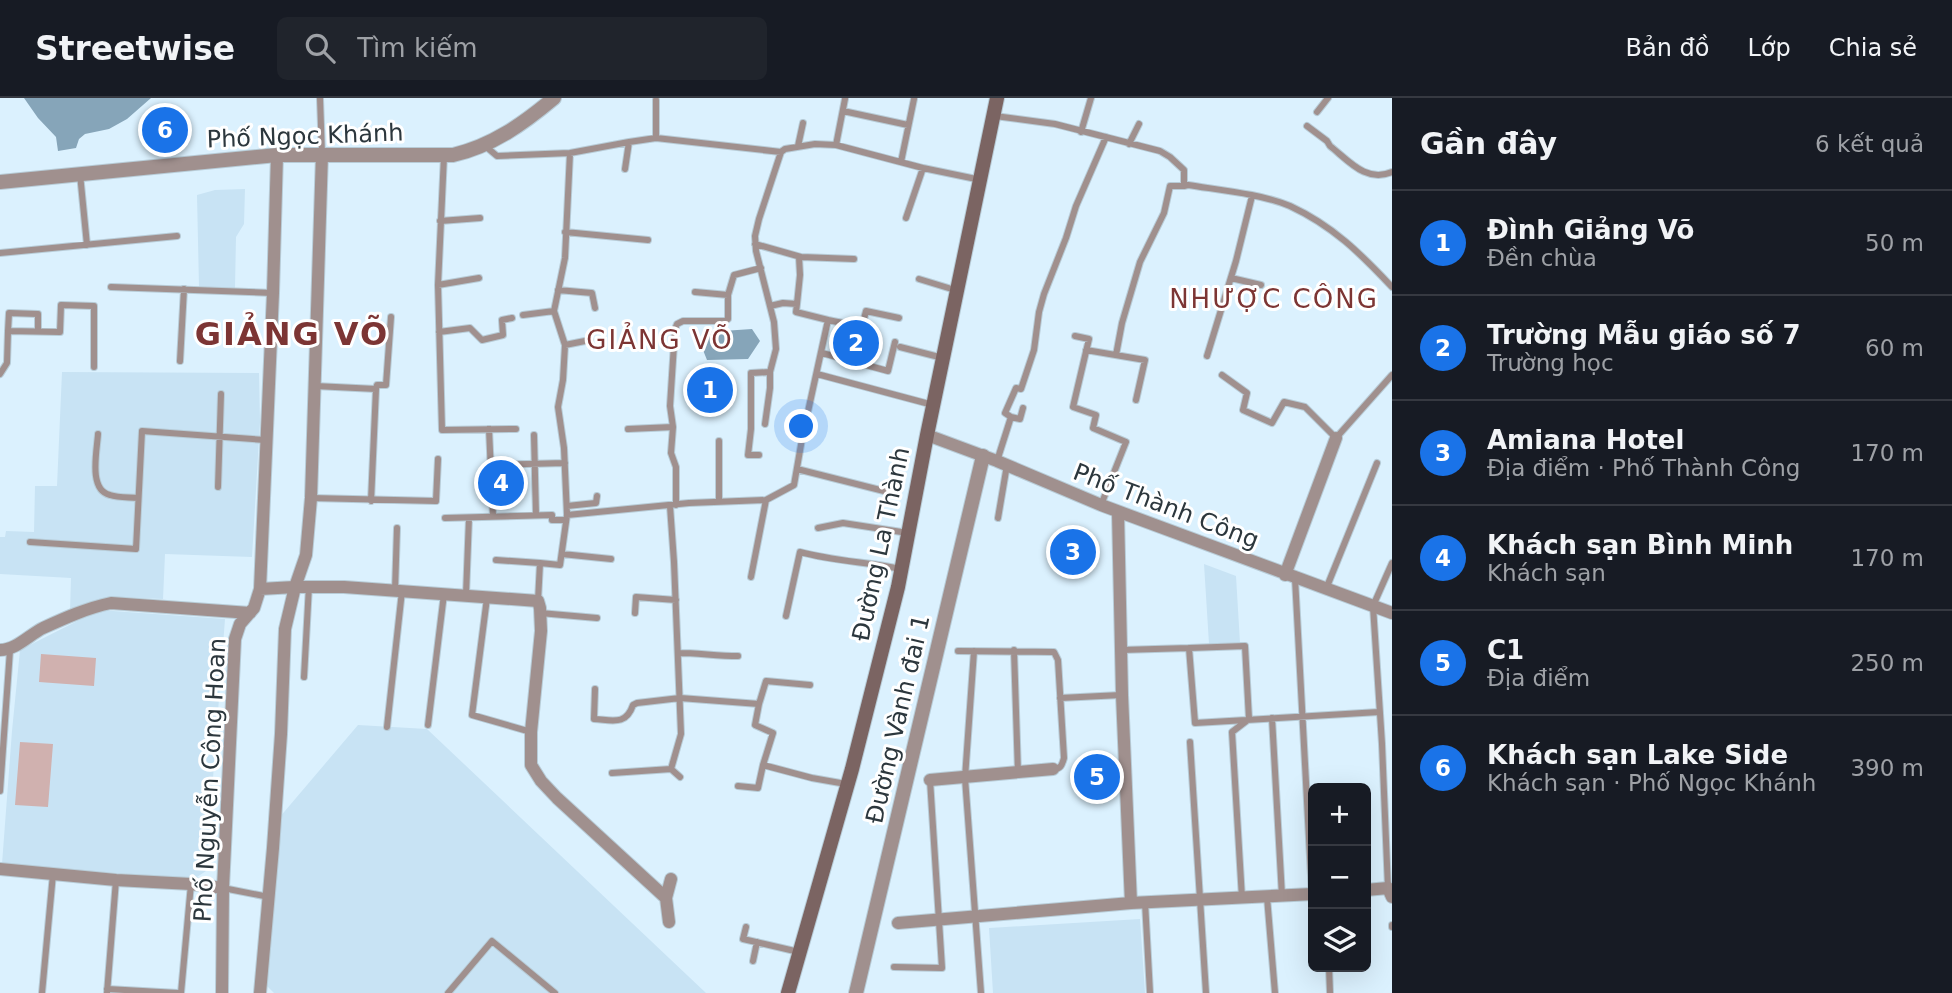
<!DOCTYPE html>
<html lang="vi">
<head>
<meta charset="utf-8">
<style>
	:root { --surface:#171b24; --page:#20242c; --text:#f1f3f6; --muted:#9ea1a6; --line:#363941; --accent:#1a73e8 }
	body { margin:0; font-family:"DejaVu Sans",sans-serif; background:var(--page); color:var(--text) }
	.controls { position:absolute; right:21px; bottom:21px; display:grid; overflow:hidden; border-radius:10px; box-shadow:0 7px 28px #0002 }
	.controls button { width:63px; height:63px; display:grid; place-items:center; padding:0; border:0; border-bottom:2px solid var(--line); background:var(--surface); color:var(--text); font:35px sans-serif }
	.you { position:absolute; left:802px; top:329px; width:24px; height:24px; margin:-18px; border:5px solid #fff; border-radius:50%; background:#1a73e8; box-shadow:0 0 0 10px #1a73e833 }
	.badge { display:grid; place-items:center; width:46px; height:46px; border-radius:50%; background:var(--accent); color:#fff; font-size:23px; font-weight:700 }
	.pin { position:absolute; translate:-50% -50%; border:4px solid #fff; box-shadow:0 2px 7px #0006 }
	.list { margin:0; padding:0; list-style:none }
	h2 { display:flex; justify-content:space-between; align-items:center; height:91px; margin:0; padding:0 28px; font-size:30px }
	h2 small { font-size:23px; font-weight:400; color:var(--muted) }
	.list li { display:grid; grid-template-columns:46px 1fr auto; gap:21px; align-items:center; box-sizing:border-box; height:105px; padding:0 28px; border-top:2px solid var(--line) }
	.list b { display:block; font-size:26px; white-space:nowrap }
	.list p { margin:0; font-size:23px; white-space:nowrap; color:var(--muted) }
	.list em { font-size:23px; font-style:normal; color:var(--muted) }
	.icon { flex:none; width:38px; height:38px; fill:none; stroke:currentColor; stroke-width:2; stroke-linecap:round; stroke-linejoin:round }
	.map { position:relative; flex:none; width:1392px; height:895px; overflow:hidden }
	header { display:flex; align-items:center; gap:42px; box-sizing:border-box; height:98px; padding:0 35px; background:var(--surface); border-bottom:2px solid var(--line) }
	header strong { font-size:33px }
	nav { display:flex; gap:38px; margin-inline-start:auto; font-size:24px }
	.search { width:490px; height:63px; background:var(--page); display:flex; align-items:center; gap:18px; box-sizing:border-box; padding:0 24px; border-radius:10px; color:var(--muted); font-size:26px }
	main { display:flex }
	aside { flex:1; background:var(--surface) }
	.map>svg:first-child { display:block }
	.built { fill:#c8e3f4 }
	.green { fill:#d0b1af }
	.water { fill:#86a5b9 }
	.lines { fill:none; stroke-linecap:round; stroke-linejoin:round }
	.service-casing { stroke:#b8ccd7; stroke-width:8 }
	.minor-casing { stroke:#b8ccd7; stroke-width:14 }
	.tertiary-casing { stroke:#b8ccd7; stroke-width:16 }
	.secondary-casing { stroke:#b8ccd7; stroke-width:16 }
	.service { stroke:#a0908e; stroke-width:6 }
	.minor { stroke:#a0908e; stroke-width:12 }
	.tertiary { stroke:#a0908e; stroke-width:14 }
	.secondary { stroke:#7b6462; stroke-width:14 }
	.labels { text-anchor:middle; dominant-baseline:central; stroke-width:6; stroke-linejoin:round; paint-order:stroke }
	.street-label { font-size:24px; fill:#2c373d; stroke:#fff }
	.neighbourhood-label { font-size:26px; letter-spacing:2px; fill:#7c3534; stroke:#fff }
	.district-label { font-size:32px; font-weight:bold; letter-spacing:2px; fill:#7c3534; stroke:#fff }
</style>
</head>
<body>
<header>
<strong>Streetwise</strong>
<div class="search"><svg class="icon" aria-label="search" viewBox="0 0 24 24"><circle cx="10" cy="10" r="6"/><path d="M15 15l6 6"/></svg>Tìm kiếm</div>
<nav><a>Bản đồ</a><a>Lớp</a><a>Chia sẻ</a></nav>
</header>
<main>
<div class="map">
<svg width="1392" height="895" viewBox="0 0 1392 895">
	<rect width="100%" height="100%" fill="#dbf1fe"/>
	<path class="built" d="M245 91 244 126 236 139 235 190 199 189 197 97 215 92Z
		M62 274 259 275 260 324 252 459 165 456 163 501 116 499 70 514 71 480 0 476V439H5L6 433 34 434 35 388H57Z
		M1204 466 1236 478 1240 545 1209 546Z
		M99 512 225 521 206 773 194 781 2 766 12 633 20 552Z
		M358 627 427 631 706 895H274L267 888 279 720Z
		M1140 821 1145 895H993L989 830Z"/>
	<path class="green" d="M41 556 96 560 94 588 39 584Z
		M20 644 53 646 48 709 15 707Z"/>
	<path class="water" d="M24 0H151L127 21 109 31 85 36 79 41 76 50 58 53 56 39 38 20Z
		M752 231 760 243 748 261 707 262 701 247 708 234Z"/>
	<g class="lines">
		<g class="service-casing">
			<path id="service" d="M320 0 322 56
				M656 2V40
				M843 13 908 27
				M1317 14 1328 0
				M995 18 1055 26 1160 53 1170 59 1184 72V88L1188 87C1219 92 1262 96 1290 108 1333 128 1360 155 1392 189
				M1307 28 1327 43 1330 48C1349 63 1366 85 1392 74
				M1081 34 1091 0
				M1129 46 1139 26
				M484 47 497 58 570 55 629 44 656 40 781 54
				M836 47 845 1
				M798 48 803 25
				M444 58 438 187 442 332 516 331
				M901 64 914 1
				M625 71 629 44
				M80 76 87 147
				M906 120 923 70
				M440 123 480 120
				M565 134 648 142
				M755 146 801 159 854 161
				M0 155 177 138
				M1231 180 1261 187
				M919 181 955 192
				M438 187 479 180
				M111 189 273 195
				M558 192 592 195 595 210
				M695 194 728 197
				M797 206 800 177 799 159
				M523 217 554 213
				M828 222 862 229 866 213 899 220
				M8 233 9 215 38 216V233
				M439 234 470 230 482 242 503 237 502 222 512 220
				M1075 238 1089 241 1073 309 1096 317 1093 330 1126 344 1101 407
				M565 247 590 242
				M900 249 943 260
				M1086 252 1145 262 1136 302
				M822 255 888 273 895 244
				M1116 257 1122 225 1140 164 1164 115 1170 88H1184
				M1207 258 1236 163 1252 98
				M180 263 184 191
				M0 276 7 265 8 233 60 234 61 207 94 208V269
				M817 276 933 307
				M1222 277 1247 295 1243 312 1272 325 1284 304 1305 309 1336 340 1392 277
				M315 288 376 291
				M376 291 377 287H386L391 219
				M1011 319 1020 321 1023 310
				M765 326 770 290V274
				M489 331 493 418
				M628 331 673 329
				M98 336C97 353 88 392 110 397 119 400 129 399 138 400
				M534 337 536 417
				M719 343V403
				M759 357H748L751 331V275L770 274 776 251 774 224 756 153 755 138 759 121 781 54 785 51 815 46 836 47 923 70 981 82
				M997 363 1011 319 1005 315 1016 290 1021 291 1034 252 1039 214 1044 196 1066 140 1076 108 1106 39
				M491 367 565 365
				M797 371 888 394
				M218 389 221 296
				M311 400 436 403 438 361
				M371 403 376 291
				M676 407V369L671 355 673 329 670 308 675 231 677 226 683 223H725L728 221V197L734 177 761 170
				M567 408 596 405 597 398
				M670 408 674 464 681 636 671 671
				M567 417 689 405 766 402 794 387 802 341 828 222 796 214 797 206 783 205 770 208
				M445 420 552 417V422H566
				M998 420 1007 367
				M818 430 843 425 908 435
				M30 444 136 451 142 333 265 342
				M562 456 611 461
				M496 462 540 465
				M751 479 766 402
				M1295 480 1312 796
				M1326 491 1377 365
				M395 493 397 430
				M466 497 469 420
				M487 500 472 617 531 634
				M538 503 540 465 560 467 567 417 564 350 558 309 563 282 565 247 554 213 565 160 570 55
				M540 515 597 520
				M635 515 636 499 676 502
				M786 518 800 454C833 463 867 464 901 471
				M1189 550 1245 548 1249 621 1232 634 1242 800
				M1014 552 1018 675
				M1121 552 1189 550 1195 625 1379 614
				M958 553 1054 554 1058 562 1064 660C1062 667 1061 671 1053 671
				M974 553 965 680 981 895
				M678 555C698 555 717 558 738 558
				M304 579 309 488
				M595 591 594 621C612 622 626 628 633 607L637 605 680 600 759 606 755 627 773 635 763 667 812 680 846 686
				M1060 600 1121 597
				M759 606 766 583 810 587
				M1272 620 1282 798
				M428 627 444 496
				M387 629 402 493
				M1190 644 1206 895
				M671 671 680 679
				M612 675 671 671
				M738 688 758 690 763 667
				M0 693 10 552
				M223 790 269 799
				M1388 790 1382 646 1373 508 1392 465
				M1267 799 1275 895
				M1145 804 1150 895
				M1392 827V829
				M746 829 743 841 799 854
				M753 863 757 844
				M894 869 942 870 930 682
				M1329 869 1330 895
				M107 891 178 895
				M42 895 53 776
				M107 895 116 782
				M181 895 191 786
				M448 895 492 843 555 895"/>
		</g>
		<g class="minor-casing">
			<path id="minor" d="M322 56 311 400 306 457 295 489H344L538 503 540 510 541 533 531 634V667L541 683 557 700 666 800 669 824
				M927 337 997 363 1101 407 1392 515
				M1118 414 1122 597 1131 805
				M1285 477 1336 340
				M260 491 295 489 285 531 281 636 273 750 260 895
				M0 552C16 552 29 537 43 530 65 520 87 510 111 505L250 515
				M930 682 1053 671
				M0 771 116 782 191 786 223 790
				M1366 792 1388 790 1392 799
				M666 800 671 781
				M898 825 1131 805 1313 796
				M222 895 223 790 235 541 240 526 254 510 260 491 273 195 277 57"/>
		</g>
		<g class="tertiary-casing">
			<path id="tertiary" d="M0 84 277 57H453C492 48 523 26 554 0
				M856 895 983 358"/>
		</g>
		<g class="secondary-casing">
			<path id="secondary" d="M788 895 852 671 898 489 927 337 997 0"/>
		</g>
		<use href="#service" class="service"/>
		<use href="#minor" class="minor"/>
		<use href="#tertiary" class="tertiary"/>
		<use href="#secondary" class="secondary"/>
	</g>
	<g class="labels">
		<g class="street-label">
			<text transform="translate(305 38) rotate(-2)">Phố Ngọc Khánh</text>
			<text transform="translate(1166 408) rotate(21)">Phố Thành Công</text>
			<text transform="translate(881 446) rotate(-78)">Đường La Thành</text>
			<text transform="translate(898 621) rotate(-77)">Đường Vành đai 1</text>
			<text transform="translate(210 682) rotate(-87)">Phố Nguyễn Công Hoan</text>
		</g>
		<g class="neighbourhood-label">
			<text x="1274" y="201">NHƯỢC CÔNG</text>
			<text x="660" y="242">GIẢNG VÕ</text>
		</g>
		<g class="district-label">
			<text x="292" y="236">GIẢNG VÕ</text>
		</g>
	</g>
</svg>
<div class="controls">
<button>+</button>
<button>−</button>
<button><svg class="icon" aria-label="layers" viewBox="0 0 24 24"><path d="M12 4l9 5-9 5-9-5zM3 14l9 5 9-5"/></svg></button>
</div>
<div class="you"></div>
<div class="pin badge" style="left:710px;top:292px">1</div>
<div class="pin badge" style="left:856px;top:245px">2</div>
<div class="pin badge" style="left:1073px;top:454px">3</div>
<div class="pin badge" style="left:501px;top:385px">4</div>
<div class="pin badge" style="left:1097px;top:679px">5</div>
<div class="pin badge" style="left:165px;top:32px">6</div>
</div>
<aside>
<h2>Gần đây<small>6 kết quả</small></h2>
<ul class="list">
<li><span class="badge">1</span><div><b>Đình Giảng Võ</b><p>Đền chùa</p></div><em>50 m</em></li>
<li><span class="badge">2</span><div><b>Trường Mẫu giáo số 7</b><p>Trường học</p></div><em>60 m</em></li>
<li><span class="badge">3</span><div><b>Amiana Hotel</b><p>Địa điểm · Phố Thành Công</p></div><em>170 m</em></li>
<li><span class="badge">4</span><div><b>Khách sạn Bình Minh</b><p>Khách sạn</p></div><em>170 m</em></li>
<li><span class="badge">5</span><div><b>C1</b><p>Địa điểm</p></div><em>250 m</em></li>
<li><span class="badge">6</span><div><b>Khách sạn Lake Side</b><p>Khách sạn · Phố Ngọc Khánh</p></div><em>390 m</em></li>
</ul>
</aside>
</main>
</body>
</html>
